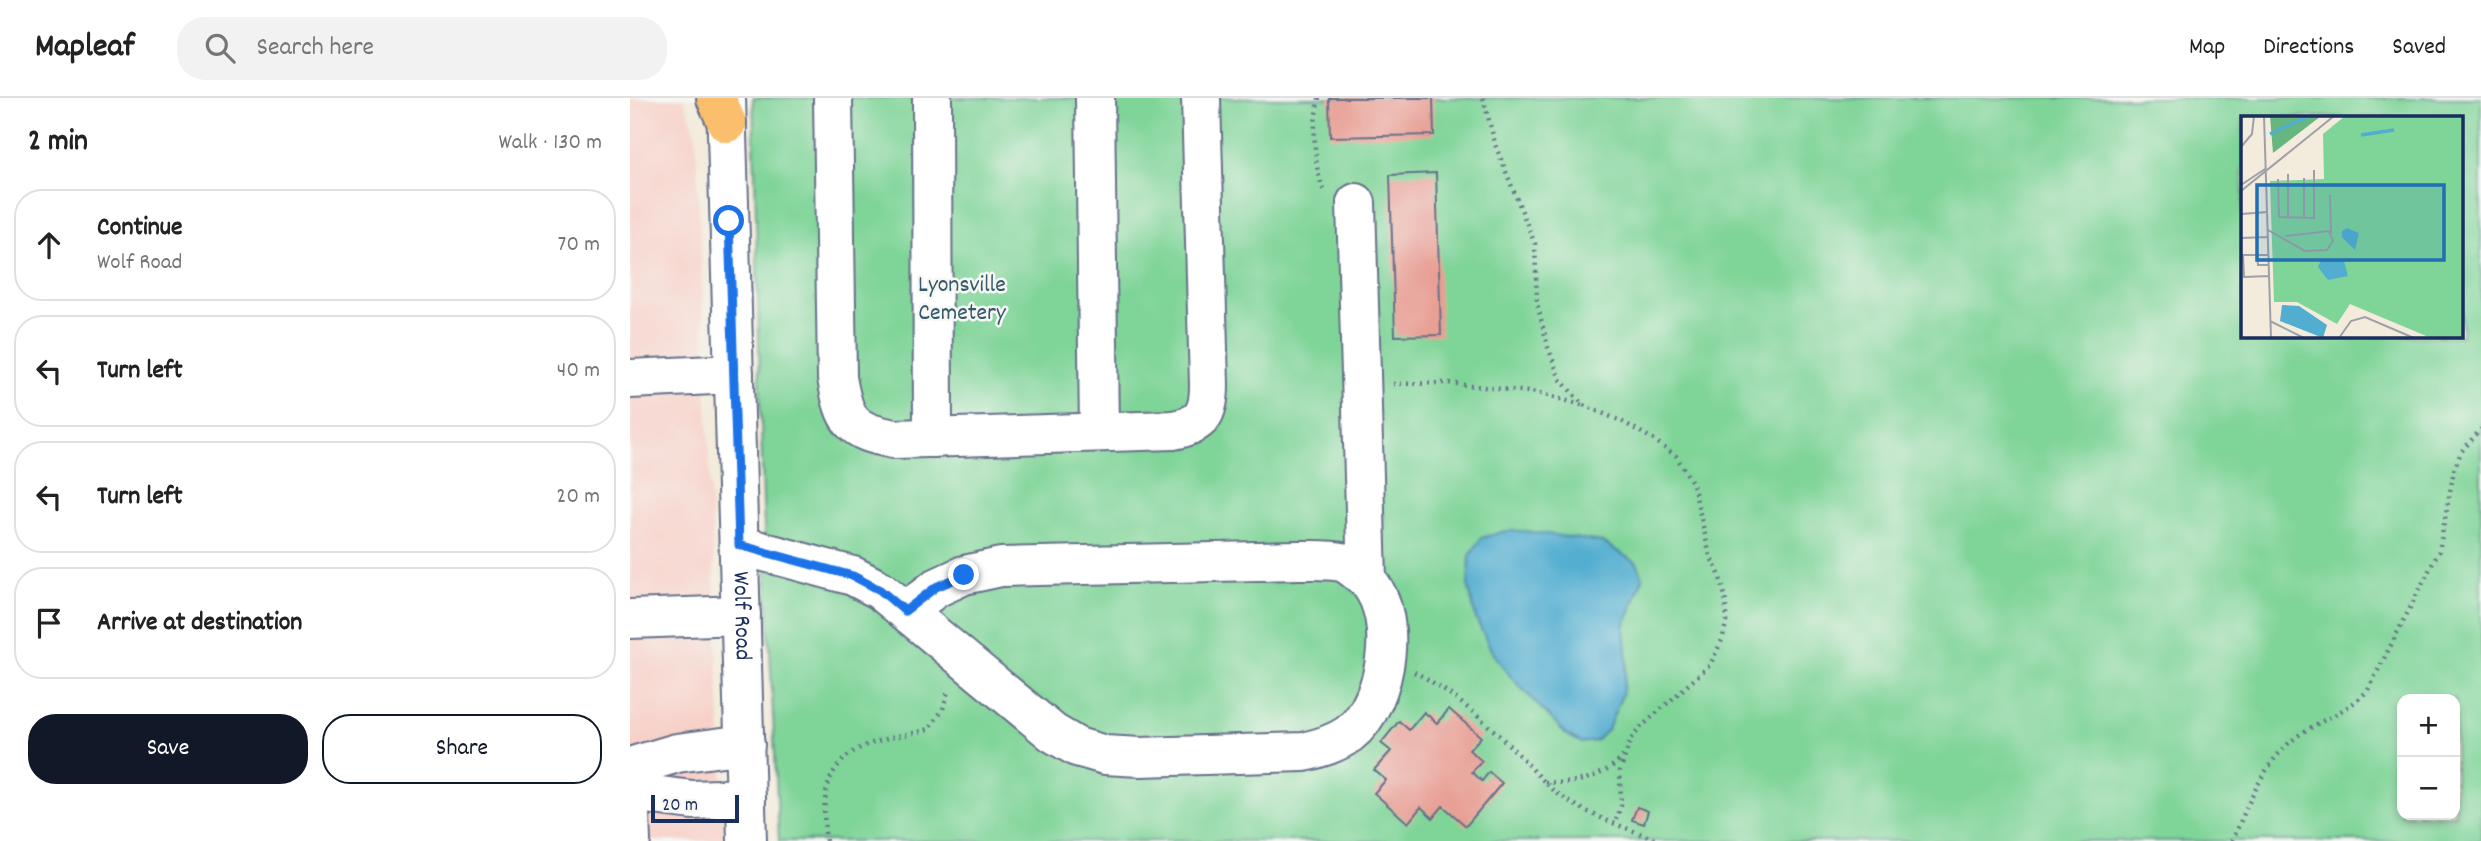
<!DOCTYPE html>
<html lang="en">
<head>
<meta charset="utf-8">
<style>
	:root { --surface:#fff; --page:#f2f2f2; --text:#222; --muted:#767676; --line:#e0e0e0; --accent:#111827 }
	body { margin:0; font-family:Dekko,sans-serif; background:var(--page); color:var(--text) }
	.controls { position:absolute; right:21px; bottom:21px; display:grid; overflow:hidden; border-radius:14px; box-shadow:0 4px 10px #0003 }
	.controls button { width:63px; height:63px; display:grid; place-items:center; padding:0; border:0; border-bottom:2px solid var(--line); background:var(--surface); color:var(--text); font:35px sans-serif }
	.scale { position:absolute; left:21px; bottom:18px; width:88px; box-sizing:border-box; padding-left:7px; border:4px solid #1b2f5e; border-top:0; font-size:19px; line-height:24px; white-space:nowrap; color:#1b2f5e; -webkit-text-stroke:5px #f6f6f2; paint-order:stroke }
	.stop { position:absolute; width:21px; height:21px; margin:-16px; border:5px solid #1a73e8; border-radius:50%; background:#fff }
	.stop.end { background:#1a73e8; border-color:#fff; box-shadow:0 2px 7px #0008 }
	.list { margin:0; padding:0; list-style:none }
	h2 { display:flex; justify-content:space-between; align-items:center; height:91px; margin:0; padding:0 28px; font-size:30px }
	h2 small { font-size:23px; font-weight:400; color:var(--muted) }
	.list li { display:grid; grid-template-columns:46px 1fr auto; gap:21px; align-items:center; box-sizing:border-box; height:112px; margin:0 14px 14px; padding:0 14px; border:2px solid var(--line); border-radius:28px }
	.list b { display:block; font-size:26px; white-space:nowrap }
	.list p { margin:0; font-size:23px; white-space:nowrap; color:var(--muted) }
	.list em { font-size:23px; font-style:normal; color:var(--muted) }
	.actions { display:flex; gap:14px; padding:21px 28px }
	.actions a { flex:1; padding:16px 0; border:2px solid var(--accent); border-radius:28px; text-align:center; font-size:24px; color:var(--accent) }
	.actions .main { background:var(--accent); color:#fff }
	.icon { flex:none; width:38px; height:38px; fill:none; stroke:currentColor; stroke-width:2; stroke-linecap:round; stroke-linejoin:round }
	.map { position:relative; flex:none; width:1851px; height:743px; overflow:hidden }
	header { display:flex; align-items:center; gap:42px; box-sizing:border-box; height:98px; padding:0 35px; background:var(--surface); border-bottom:2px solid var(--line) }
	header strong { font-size:33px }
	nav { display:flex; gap:38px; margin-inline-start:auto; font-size:24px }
	.search { width:490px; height:63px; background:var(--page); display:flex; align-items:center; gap:18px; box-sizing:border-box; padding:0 24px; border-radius:28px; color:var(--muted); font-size:26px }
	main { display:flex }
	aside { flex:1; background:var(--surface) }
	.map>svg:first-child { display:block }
	.built { fill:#f7d1c9 }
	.green { fill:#7fd498; stroke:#4d827b; stroke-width:2; fill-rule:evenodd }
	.water { fill:#52aed0; stroke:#366e97; stroke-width:2 }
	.building { fill:#e89f94 }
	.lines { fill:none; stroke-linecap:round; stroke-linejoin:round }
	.minor-casing { stroke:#67718a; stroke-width:42 }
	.major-casing { stroke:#67718a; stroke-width:42 }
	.path { stroke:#67718a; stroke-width:4.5; stroke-dasharray:2 5; stroke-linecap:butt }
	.minor { stroke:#fff; stroke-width:38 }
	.major { stroke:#fabe6d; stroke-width:38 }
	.route { stroke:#1a73e8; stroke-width:9 }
	.labels { text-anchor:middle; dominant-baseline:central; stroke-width:5; stroke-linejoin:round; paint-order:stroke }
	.park-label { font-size:24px; fill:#34586c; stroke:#f6f6f2 }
	.street-label { font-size:24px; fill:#1b2f5e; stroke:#f6f6f2 }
	.inset-river { fill:none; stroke:#52aed0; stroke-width:3.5 }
	.inset-road { fill:none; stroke:#9da0a9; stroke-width:2 }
	.view { fill:#1f6fb2; fill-opacity:0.15; stroke:#1f6fb2; stroke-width:3.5 }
	.inset-edge { fill:none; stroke:#1b2f5e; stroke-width:3.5 }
</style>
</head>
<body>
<header>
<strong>Mapleaf</strong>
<div class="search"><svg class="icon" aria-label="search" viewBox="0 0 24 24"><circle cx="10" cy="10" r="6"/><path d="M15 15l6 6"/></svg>Search here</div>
<nav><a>Map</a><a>Directions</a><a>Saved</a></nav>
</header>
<main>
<aside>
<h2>2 min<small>Walk · 130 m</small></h2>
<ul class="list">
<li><svg class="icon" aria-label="ahead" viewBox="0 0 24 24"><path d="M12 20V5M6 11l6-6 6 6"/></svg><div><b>Continue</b><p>Wolf Road</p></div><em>70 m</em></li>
<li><svg class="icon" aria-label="left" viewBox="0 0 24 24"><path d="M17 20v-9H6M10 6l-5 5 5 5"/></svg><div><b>Turn left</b></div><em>40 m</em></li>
<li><svg class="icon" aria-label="left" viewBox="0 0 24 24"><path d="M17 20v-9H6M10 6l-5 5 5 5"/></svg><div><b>Turn left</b></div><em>20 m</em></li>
<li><svg class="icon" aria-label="arrive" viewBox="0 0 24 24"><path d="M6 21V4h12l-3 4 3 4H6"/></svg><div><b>Arrive at destination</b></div></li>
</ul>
<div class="actions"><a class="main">Save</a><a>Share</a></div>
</aside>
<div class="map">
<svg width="1851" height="743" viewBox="0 0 1851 743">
	<rect width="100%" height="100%" fill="#f6f6f2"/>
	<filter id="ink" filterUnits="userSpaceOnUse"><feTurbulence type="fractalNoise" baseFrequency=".0143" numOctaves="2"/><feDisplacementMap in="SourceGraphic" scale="14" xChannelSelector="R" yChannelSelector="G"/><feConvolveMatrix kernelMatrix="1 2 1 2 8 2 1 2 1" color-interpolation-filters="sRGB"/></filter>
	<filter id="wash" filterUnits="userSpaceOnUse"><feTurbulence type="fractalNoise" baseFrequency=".00686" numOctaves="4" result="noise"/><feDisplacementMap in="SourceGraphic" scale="28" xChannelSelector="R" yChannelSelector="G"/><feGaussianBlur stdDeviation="1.57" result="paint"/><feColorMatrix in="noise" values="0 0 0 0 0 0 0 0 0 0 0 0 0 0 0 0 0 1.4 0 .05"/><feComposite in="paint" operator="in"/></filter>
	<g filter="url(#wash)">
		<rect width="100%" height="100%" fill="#f3ebdb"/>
		<path class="built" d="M0 0H54L66 36 95 743H0Z"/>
		<path class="green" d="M123 0H1851V743H149L133 407ZM1613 19H1832V238H1613ZM1772 601H1825V717H1772Z"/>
		<path class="water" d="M875 433H895L972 444 1007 465 1013 480 994 529 997 564 992 597 978 631 966 643 952 645 937 637 882 580 863 556 846 521 838 487 840 458 851 440Z"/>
		<g id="blocks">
			<path class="building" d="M699 0H803L804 37 700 39Z
				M806 75 811 237 765 238 760 77Z
				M819 611 851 639 839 652 852 663 842 674 852 683 859 674 872 685 836 728 813 708 803 720 791 709 778 725 744 695 756 682 744 672 761 653 751 645 769 623 779 632 794 614 807 625Z
				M1007 709 1018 713 1014 726 1002 722Z"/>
		</g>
	</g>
	<g filter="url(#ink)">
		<use href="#blocks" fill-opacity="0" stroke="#67718a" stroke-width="2"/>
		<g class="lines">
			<g class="minor-casing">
				<g id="minor">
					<path id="s1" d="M96 0 117 743"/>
					<path d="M203 0 207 280C215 324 220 333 265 341L543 332C572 327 579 316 579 287L571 0"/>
					<path d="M302 0 303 340"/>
					<path d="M465 0 469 334"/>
					<path d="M726 105 737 481"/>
					<path d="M0 281 104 276"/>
					<path d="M109 447 223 478 250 492 423 635 447 649 475 657 510 659 674 654C689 650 705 646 719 636 759 605 773 508 730 476 725 472 718 466 712 464 699 461 683 462 669 462L371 469 334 477 306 490 276 513"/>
					<path d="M0 521 111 517"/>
					<path d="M0 669 47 655 115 646"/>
					<path d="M0 694 62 702 116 700"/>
					<path d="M0 717 1 743"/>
				</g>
			</g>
			<g class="major-casing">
				<path id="major" d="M86 0 97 25"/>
			</g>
			<path class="path" d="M689 0C682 26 683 71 695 95
				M853 0 866 49 905 146 907 205 918 249 930 281 953 307 991 323 1021 340 1046 358 1063 386 1080 458 1089 476 1095 498 1097 522 1092 542 1080 567 1011 629 1001 641 990 673 991 708 985 725
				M763 286 818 285 908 295 952 307
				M784 574C817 590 856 624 882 650 899 666 913 685 932 699 962 719 997 730 1030 743
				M915 684C944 687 974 680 993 658
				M196 743C190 693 197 656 252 642 268 637 284 636 299 631L313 611 318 593
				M1602 743C1619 705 1634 662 1669 637 1692 621 1719 613 1738 592L1809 453 1824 372 1831 354 1851 331"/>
			<use href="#minor" class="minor"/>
			<use href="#major" class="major"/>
		</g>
	</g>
	<g class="lines" filter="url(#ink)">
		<path class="route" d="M99 123 109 447 223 478 250 492 275 513 306 489 334 477"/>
	</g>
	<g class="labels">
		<g class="park-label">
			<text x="332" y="188">Lyonsville<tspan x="332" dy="28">Cemetery</tspan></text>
		</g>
		<g class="street-label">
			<text stroke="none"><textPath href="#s1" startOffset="518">Wolf Road</textPath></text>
		</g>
	</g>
	<g transform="translate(1611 18)">
		<rect width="222" height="222" fill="#f3ebdb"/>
		<path d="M104 0H222V222H190L109 188 96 208 56 186H33L29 65 83 63 82 18Z" fill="#7fd498"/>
		<path d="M29 0H80L32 37Z" fill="#67b680"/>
		<path d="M106 112 118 117 114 134 101 121V115ZM80 144 103 145 107 160 87 164 77 151ZM41 189 58 190 86 209 82 222 39 205Z" fill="#52aed0"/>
		<path class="inset-river" d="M29 18 68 0M120 19 153 14"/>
		<path class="inset-road" d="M23 0 30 222M0 31 11 18 13 0M47 58V103M63 62V102M37 63 38 101 73 102V54M0 69 24 53M0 75 93 0M89 79 90 117M0 98 27 96M27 114 64 135 86 134 92 125 88 115 44 120M0 122 27 121M16 139 17 149H28M28 139H2L3 161 29 160M29 205 63 222M98 222 110 205 124 201 173 222"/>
		<path class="view" d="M16 69H203V144H16Z"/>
		<rect width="222" height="222" class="inset-edge"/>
	</g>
</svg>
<div class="controls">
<button>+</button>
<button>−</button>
</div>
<div class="scale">20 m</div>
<div class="stop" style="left:99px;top:123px"></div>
<div class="stop end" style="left:334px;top:477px"></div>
</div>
</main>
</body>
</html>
